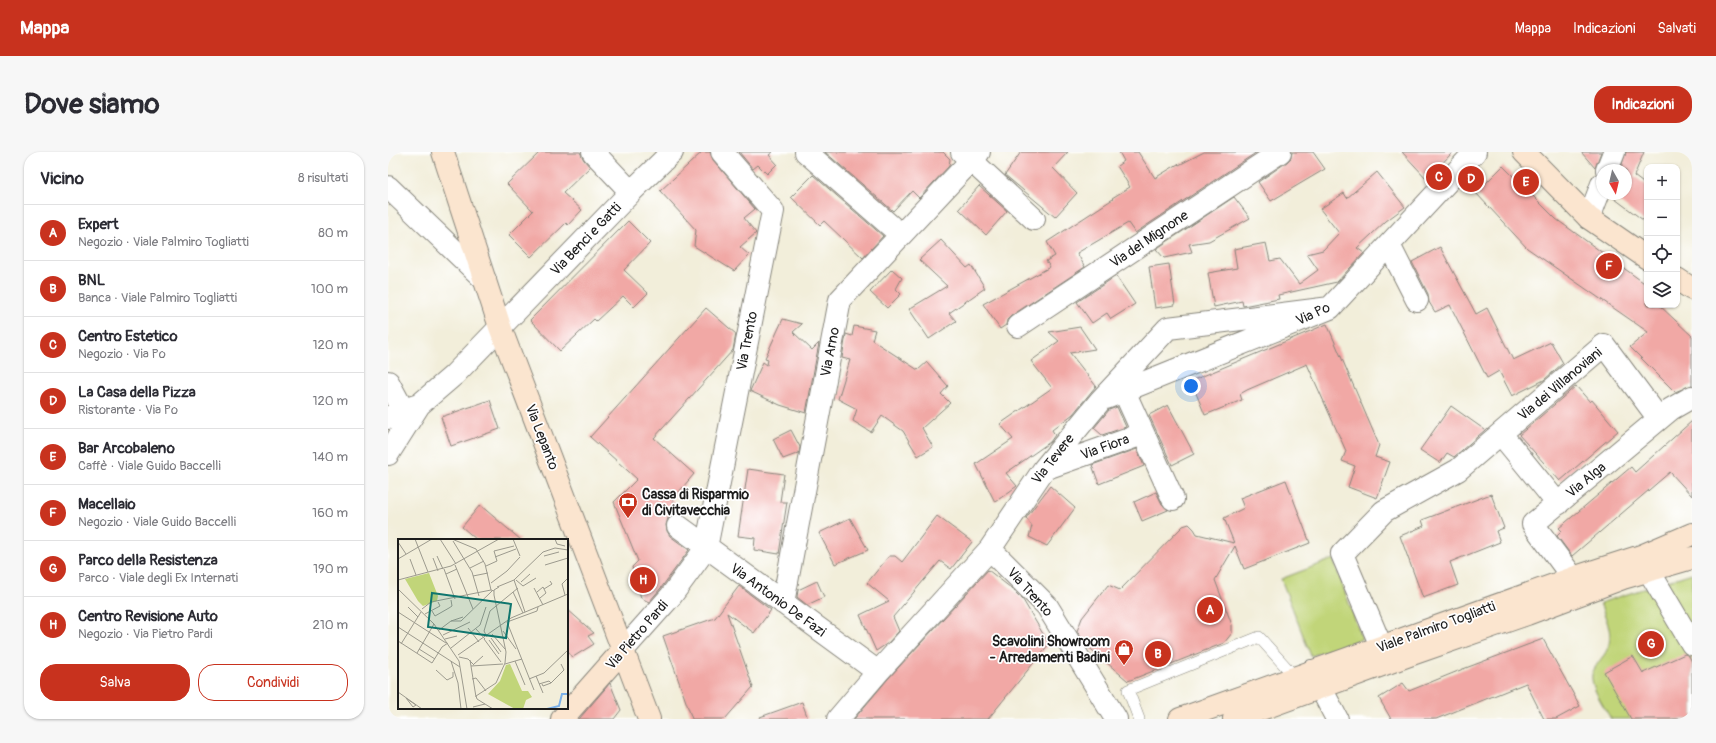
<!DOCTYPE html>
<html lang="it">
<head>
<meta charset="utf-8">
<style>
	:root { --surface:#fff; --page:#f7f7f7; --text:#2b2b33; --muted:#7c7c81; --line:#e1e1e2; --accent:#c8321e }
	body { margin:0; font-family:Pangolin,sans-serif; background:var(--page); color:var(--text) }
	.controls { position:absolute; right:12px; top:12px; display:grid; overflow:hidden; border-radius:8px; box-shadow:0 1px 3px #0004 }
	.controls button { width:36px; height:36px; display:grid; place-items:center; padding:0; border:0; border-bottom:1px solid var(--line); background:var(--surface); color:var(--text); font:20px sans-serif }
	.compass { position:absolute; left:1208px; top:12px; width:36px; height:36px; border-radius:50%; background:var(--surface); box-shadow:0 1px 3px #0004; rotate:172deg }
	.you { position:absolute; left:803px; top:234px; width:14px; height:14px; margin:-10px; border:3px solid #fff; border-radius:50%; background:#1a73e8; box-shadow:0 0 0 6px #1a73e833 }
	.badge { display:grid; place-items:center; width:26px; height:26px; border-radius:50%; background:var(--accent); color:#fff; font-size:13px; font-weight:700 }
	.pin { position:absolute; translate:-50% -50%; border:2px solid #fff; box-shadow:0 1px 4px #0006 }
	.list { margin:0; padding:0; list-style:none }
	h2 { display:flex; justify-content:space-between; align-items:center; height:52px; margin:0; padding:0 16px; font-size:17px }
	h2 small { font-size:13px; font-weight:400; color:var(--muted) }
	.list li { display:grid; grid-template-columns:26px 1fr auto; gap:12px; align-items:center; box-sizing:border-box; height:56px; padding:0 16px; border-top:1px solid var(--line) }
	.list b { display:block; font-size:15px; white-space:nowrap }
	.list p { margin:0; font-size:13px; white-space:nowrap; color:var(--muted) }
	.list em { font-size:13px; font-style:normal; color:var(--muted) }
	.actions { display:flex; gap:8px; padding:12px 16px }
	.actions a { flex:1; padding:9px 0; border:1px solid var(--accent); border-radius:16px; text-align:center; font-size:14px; color:var(--accent) }
	.actions .main { background:var(--accent); color:#fff }
	.icon { flex:none; width:22px; height:22px; fill:none; stroke:currentColor; stroke-width:2; stroke-linecap:round; stroke-linejoin:round }
	.map { position:relative; flex:none; width:1304px; height:567px; overflow:hidden; border-radius:16px }
	header { display:flex; align-items:center; gap:24px; box-sizing:border-box; height:56px; padding:0 20px; background:var(--accent); color:#fff }
	header strong { font-size:19px }
	nav { display:flex; gap:22px; margin-inline-start:auto; font-size:14px }
	.intro { display:flex; align-items:center; justify-content:space-between; box-sizing:border-box; height:96px; padding:0 24px }
	h1 { margin:0; font-size:28px }
	.button { padding:10px 18px; border-radius:16px; background:var(--accent); color:#fff; font-size:14px; font-weight:700 }
	main { display:flex; gap:24px; padding:0 24px }
	aside { flex:1; background:var(--surface); border-radius:16px; box-shadow:0 1px 3px #0004 }
	.map>svg:first-child { display:block }
	.green { fill:#c1d579; stroke:#6e784a }
	.building { fill:#f1a8a5 }
	.lines { fill:none; stroke-linecap:round; stroke-linejoin:round }
	.lane-casing { stroke:#87857b; stroke-width:12 }
	.street-casing { stroke:#87857b; stroke-width:24 }
	.secondary-casing { stroke:#87857b; stroke-width:24 }
	.lane { stroke:#fff; stroke-width:11 }
	.street { stroke:#fff; stroke-width:22 }
	.secondary { stroke:#fbe5cf; stroke-width:22 }
	.labels { text-anchor:middle; dominant-baseline:central; stroke-width:3.5; stroke-linejoin:round; paint-order:stroke }
	.street-label { font-size:14px; fill:#1c1c1c; stroke:#fff }
	.poi-label { font-size:14px; font-weight:bold; fill:#1c1c1c; stroke:#fff; text-anchor:start }
	.inset-river { fill:none; stroke:#7bb1ea; stroke-width:2 }
	.inset-road { fill:none; stroke:#9c9a8e; stroke-width:1 }
	.view { fill:#0f766e; fill-opacity:0.15; stroke:#0f766e; stroke-width:2 }
	.inset-edge { fill:none; stroke:#1c1c1c; stroke-width:2 }
</style>
</head>
<body>
<header>
<strong>Mappa</strong>
<nav><a>Mappa</a><a>Indicazioni</a><a>Salvati</a></nav>
</header>
<div class="intro"><h1>Dove siamo</h1><a class="button">Indicazioni</a></div>
<main>
<aside>
<h2>Vicino<small>8 risultati</small></h2>
<ul class="list">
<li><span class="badge">A</span><div><b>Expert</b><p>Negozio · Viale Palmiro Togliatti</p></div><em>80 m</em></li>
<li><span class="badge">B</span><div><b>BNL</b><p>Banca · Viale Palmiro Togliatti</p></div><em>100 m</em></li>
<li><span class="badge">C</span><div><b>Centro Estetico</b><p>Negozio · Via Po</p></div><em>120 m</em></li>
<li><span class="badge">D</span><div><b>La Casa della Pizza</b><p>Ristorante · Via Po</p></div><em>120 m</em></li>
<li><span class="badge">E</span><div><b>Bar Arcobaleno</b><p>Caffè · Viale Guido Baccelli</p></div><em>140 m</em></li>
<li><span class="badge">F</span><div><b>Macellaio</b><p>Negozio · Viale Guido Baccelli</p></div><em>160 m</em></li>
<li><span class="badge">G</span><div><b>Parco della Resistenza</b><p>Parco · Viale degli Ex Internati</p></div><em>190 m</em></li>
<li><span class="badge">H</span><div><b>Centro Revisione Auto</b><p>Negozio · Via Pietro Pardi</p></div><em>210 m</em></li>
</ul>
<div class="actions"><a class="main">Salva</a><a>Condividi</a></div>
</aside>
<div class="map">
<svg width="1304" height="567" viewBox="0 0 1304 567">
	<rect width="100%" height="100%" fill="#fff"/>
	<filter id="ink" filterUnits="userSpaceOnUse"><feTurbulence type="fractalNoise" baseFrequency=".025" numOctaves="2"/><feDisplacementMap in="SourceGraphic" scale="8" xChannelSelector="R" yChannelSelector="G"/><feConvolveMatrix kernelMatrix="1 2 1 2 8 2 1 2 1" color-interpolation-filters="sRGB"/></filter>
	<filter id="wash" filterUnits="userSpaceOnUse"><feTurbulence type="fractalNoise" baseFrequency=".012" numOctaves="4" result="noise"/><feDisplacementMap in="SourceGraphic" scale="16" xChannelSelector="R" yChannelSelector="G"/><feGaussianBlur stdDeviation="0.9" result="paint"/><feColorMatrix in="noise" values="0 0 0 0 0 0 0 0 0 0 0 0 0 0 0 0 0 1.4 0 .05"/><feComposite in="paint" operator="in"/></filter>
	<g filter="url(#wash)">
		<rect width="100%" height="100%" fill="#f2eeda"/>
		<path class="green" d="M945 407 974 487 923 504 893 427Z
			M1304 421V567H1223C1217 556 1202 535 1204 522 1206 516 1212 508 1216 503 1228 485 1219 470 1212 451Z"/>
		<g id="blocks">
			<path class="building" d="M152 0H192L196 8 202 15 175 41 194 58 180 73 178 71 143 105 121 83 145 59 119 32Z
				M314 0H322L325 8 367 57 356 66 368 81 352 95 361 103 346 119 306 94 308 78 272 39Z
				M351 0H385L381 3 389 12 379 22 370 13 365 17Z
				M437 0H555L562 7 561 14 531 46 524 39 505 59Z
				M633 0H680L665 16 689 41 667 65 617 23Z
				M731 0H750L767 26 790 12 791 13 816 0H869L747 81 740 71 689 101 697 115 623 164 619 168 618 173 612 177 595 152 662 115 658 109 667 104 659 90 725 47 724 46 742 35 729 14 736 9Z
				M904 0H925L937 17 883 49 870 30 899 10 903 6Z
				M1014 0H1065L1039 27Z
				M1193 0H1213L1207 16Z
				M1238 0H1256L1246 24 1259 34V71L1223 44 1224 42H1238V18H1232Z
				M1115 14 1168 67 1259 133V153H1271L1304 184V233L1287 240 1242 195 1260 180 1139 96 1088 41Z
				M989 20 1017 55 998 69 969 96 976 101 949 130 890 143 891 147 855 154 854 149 826 155 820 121 849 116 846 97 878 91 882 109 892 107 911 132 930 118 919 102 935 98 951 81 932 57 956 41 959 46Z
				M425 23 495 84 475 106 436 69 432 73 403 45Z
				M591 34 619 59 598 83 571 57Z
				M846 45 862 66 821 89 801 92 804 100 776 106 768 97Z
				M240 69 262 91 236 118 260 141 246 155 235 144 208 169 206 167 172 199 142 168Z
				M553 88 579 116 583 113 597 136 561 161 568 169 541 187 521 157 559 134 531 108Z
				M1052 95 1088 162 1099 156 1125 208 1163 190 1175 211 1156 228 1124 244 1111 219 1099 226 1062 153 1047 160 1041 150 1040 142 1024 110Z
				M781 112 787 153 767 156 761 115Z
				M504 117 514 126 508 137 513 142 499 156 482 140Z
				M728 124 747 152 723 167 719 161 704 171 689 150Z
				M318 156 348 182 345 198 266 286 306 322 284 348 293 356 280 366 278 373 279 379 282 384 301 398 273 436 261 450 253 446 244 415 250 409 226 350 249 327 202 285Z
				M395 167 414 172 405 180 424 198 431 191 418 261 392 253 362 239 375 210 379 213 380 207 377 206Z
				M939 172 991 293 987 305 1002 310 989 346 960 335 967 314 954 309 958 299 919 212 859 238 852 242 854 248 817 263 803 229Z
				M466 174 487 178 484 188 530 218 539 210 560 234 553 242 562 251 534 276 545 295 530 304 515 279 494 264 483 280 465 269 469 257 450 247 462 208 454 206 458 182 464 184Z
				M692 175 707 197 682 201 708 234 685 262 664 278 667 283 662 290 618 321 629 334 607 350 588 312 625 287 612 272 664 236 643 209 671 189 661 180Z
				M1188 234 1202 250 1204 248 1230 279 1172 329 1131 283Z
				M102 248 112 277 63 294 53 265Z
				M780 253 806 302 784 313 761 263Z
				M1063 254 1097 278 1066 305 1059 301 1052 311 1032 298Z
				M729 255 738 275 714 283 706 276 721 258Z
				M1304 269V344L1282 320 1184 404 1169 384 1174 379 1171 376 1243 315 1247 320Z
				M403 278 412 295 411 301 395 307 385 287Z
				M749 297 756 314 711 332 704 313Z
				M360 317 396 322 392 350H399L391 402 366 398 367 386 350 384Z
				M898 328 922 391 856 417 847 394 827 428 844 473V481L836 491 740 529 697 492 689 479 694 466 720 433 732 438 795 374 801 372 806 377 809 382 846 391 836 366 856 356 852 346Z
				M662 334 687 356 659 394 641 385 644 374 638 366Z
				M768 340 774 352 780 358 754 369 746 350Z
				M1103 342 1116 376 1108 379 1112 390 1062 410 1070 433 1035 446 1012 384 1036 374 1034 368Z
				M92 353 133 388H89L74 375Z
				M549 364 584 390 563 417 552 409 505 465 511 479 500 491 488 499 472 463 501 449 479 431 501 404H507L514 410Z
				M462 366 480 398 447 412 431 381Z
				M600 418 623 436 635 448 661 492 600 567H466L499 528Z
				M429 429 436 445 419 453 409 445 410 438Z
				M351 434 383 458 366 481 339 461 365 535 337 567H304L275 484 327 466Z
				M179 457 206 481 200 484 206 492 185 505 179 500Z
				M1155 487 1192 554 1168 567H1156L1138 531 1048 567H1003L991 546 1015 531 1021 539 1075 517Z
				M1297 502 1301 504 1304 510V567H1243L1216 520 1245 504 1255 521Z
				M222 531 233 558 226 567H191Z
				M414 550 420 567H373L372 565Z"/>
		</g>
	</g>
	<g filter="url(#ink)">
		<use href="#blocks" fill-opacity="0" stroke="#87857b" stroke-width="1"/>
		<g class="lines">
			<g class="lane-casing">
				<path id="lane" d="M751 567 740 538 871 485 907 525"/>
			</g>
			<g class="street-casing">
				<path id="street" d="M205 0 243 40
					M418 0 513 83
					M574 0 646 67
					M1219 18 1226 0
					M0 35 97 128
					M1201 66 1214 32
					M1001 93 1029 148
					M630 174 892 0
					M0 230 15 258
					M736 239 785 347
					M718 246 942 156 1087 0
					M0 266 15 258 31 253
					M1113 282 1170 352
					M0 302 31 253 66 223 243 40 284 0
					M656 317 755 282
					M290 374 490 520
					M602 397 659 454 728 567
					M1261 419 1304 492
					M1185 426 1145 372 1283 257 1304 245
					M395 451 452 148 591 0
					M993 494 954 402 996 359 1070 318 1216 193 1271 267
					M235 498 283 444 318 396 385 59 334 0
					M924 519 949 567
					M450 567 490 520 602 397 656 317 712 249 780 176 942 156"/>
			</g>
			<g class="secondary-casing">
				<path id="secondary" d="M55 0 112 175 261 567
					M1136 0 1201 66 1259 106
					M1289 127 1304 137
					M174 567 235 498
					M792 567 1185 426 1253 404 1304 382
					M846 567 1027 501 1139 462 1235 426 1304 406"/>
			</g>
			<use href="#lane" class="lane"/>
			<use href="#street" class="street"/>
			<use href="#secondary" class="secondary"/>
		</g>
	</g>
	<defs>
		<g id="bank-pin" transform="scale(1)"><path d="M0 17L-7.5 6A9.5 9.5 0 1 1 7.5 6Z" fill="#c8321e" stroke="#fff"/><path d="M-6-4H6V4H-6ZM0-2.3a2.3 2.3 0 1 0 0 4.6a2.3 2.3 0 1 0 0-4.6Z" fill="#fff"/></g>
		<g id="shop-pin" transform="scale(1)"><path d="M0 17L-7.5 6A9.5 9.5 0 1 1 7.5 6Z" fill="#c8321e" stroke="#fff"/><path d="M-5-2.5h2.3a2.7 3.5 0 0 1 5.4 0H5L5.5 6h-11ZM-1.5-2.5h3a1.5 2.3 0 0 0-3 0Z" fill="#fff"/></g>
	</defs>
	<g fill-rule="evenodd">
		<use href="#bank-pin" x="240" y="350"/>
		<use href="#shop-pin" x="736" y="497"/>
	</g>
	<g class="labels">
		<g class="street-label">
			<text transform="translate(198 87) rotate(-46)">Via Benci e Gatti</text>
			<text transform="translate(761 87) rotate(-34)">Via del Mignone</text>
			<text transform="translate(925 162) rotate(-25)">Via Po</text>
			<text transform="translate(359 189) rotate(-79)">Via Trento</text>
			<text transform="translate(442 200) rotate(-79)">Via Arno</text>
			<text transform="translate(1172 232) rotate(-40)">Via dei Villanoviani</text>
			<text transform="translate(154 285) rotate(69)">Via Lepanto</text>
			<text transform="translate(717 295) rotate(-20)">Via Fiora</text>
			<text transform="translate(665 307) rotate(-52)">Via Tevere</text>
			<text transform="translate(1198 328) rotate(-40)">Via Alga</text>
			<text transform="translate(642 440) rotate(48)">Via Trento</text>
			<text transform="translate(390 448) rotate(36)">Via Antonio De Fazi</text>
			<text transform="translate(1048 475) rotate(-20)">Viale Palmiro Togliatti</text>
			<text transform="translate(249 483) rotate(-49)">Via Pietro Pardi</text>
		</g>
		<g class="poi-label">
			<text x="254" y="342">Cassa di Risparmio<tspan x="254" dy="16">di Civitavecchia</tspan></text>
			<text x="722" y="489" text-anchor="end">Scavolini Showroom<tspan x="722" dy="16">- Arredamenti Badini</tspan></text>
		</g>
	</g>
	<g transform="translate(10 387)">
		<rect width="170" height="170" fill="#f2eeda"/>
		<path d="M31 34 40 57 39 62 25 67 20 62 7 40ZM112 125 124 152H130L134 158 128 161 125 170H117L90 155 102 142 108 126Z" fill="#c1d579"/>
		<path class="inset-river" d="M149 170 161 167 164 155H170"/>
		<path class="inset-road" d="M17 0 30 33M42 0 58 25M54 0 78 10 87 25 93 51 96 52M115 0 122 17M157 0 159 5 167 7M55 2 74 33 81 57M0 3 8 15M39 17 45 30M146 17 161 13M97 18 118 10M35 19 40 32M0 20 34 0M12 20 18 36M57 26 75 70M147 26 170 19M88 27 99 22 96 12 116 7M72 29 86 22M46 30 57 60M48 35 59 30M75 37 90 34M0 41 53 27 101 0M116 41 127 73M118 41 125 47 138 39M123 43 132 35M93 44 109 32 122 18M99 48 116 41 145 13 157 9 170 11M136 49 145 66M0 50 36 85 61 122 69 170M146 50 154 45 152 42M115 53 125 74M139 53 145 48 148 54 142 59M167 56 164 45 170 39M10 68 20 78M24 70 33 63 93 51M34 72 37 77 51 69 54 67 53 61M0 73 48 104M27 75 42 67 40 63M53 82H63L94 52M109 83 136 151M109 83 139 72 140 68M0 88 62 128M70 89 81 103M78 90 87 100M41 91 53 82 65 78M105 92 118 110M94 95 107 110M45 96 72 83M89 98 86 92 92 72 120 49M93 99 103 113M47 100 59 97M86 100 103 123M91 101 101 115M0 102 34 124 44 108 50 104M3 105 23 73M53 109 82 86 88 68M21 110 37 120M19 114 36 85M60 116 113 79 170 55M61 118 70 120 76 126M72 121 78 158M53 122 60 144 63 170M117 122 127 146M76 125 85 117M107 125 124 120M73 127 105 125M38 131 49 141 55 138V133M138 137 145 154M74 140 78 139 88 152M131 140 146 134 170 111M153 144 166 131 163 125M141 145 151 142 153 144 145 147 144 145M0 153 24 170M8 159 9 160 18 166 15 168ZM79 160 78 157 98 144 107 124 108 113 96 56V51L101 48M79 160 95 170M75 168 87 165"/>
		<path class="view" d="M34 54 113 65 108 99 30 88Z"/>
		<rect width="170" height="170" class="inset-edge"/>
	</g>
</svg>
<div class="controls">
<button>+</button>
<button>−</button>
<button><svg class="icon" aria-label="locate" viewBox="0 0 24 24"><circle cx="12" cy="12" r="6"/><path d="M12 2v4M12 18v4M2 12h4M18 12h4"/></svg></button>
<button><svg class="icon" aria-label="layers" viewBox="0 0 24 24"><path d="M12 4l9 5-9 5-9-5zM3 14l9 5 9-5"/></svg></button>
</div>
<svg class="compass" viewBox="-18 -18 36 36"><path d="M0-13l5 13h-10z" fill="#e53935"/><path d="M0 13l5-13h-10z" fill="#7c7c81"/></svg>
<div class="you"></div>
<div class="pin badge" style="left:822px;top:458px">A</div>
<div class="pin badge" style="left:770px;top:502px">B</div>
<div class="pin badge" style="left:1051px;top:25px">C</div>
<div class="pin badge" style="left:1083px;top:27px">D</div>
<div class="pin badge" style="left:1138px;top:30px">E</div>
<div class="pin badge" style="left:1221px;top:114px">F</div>
<div class="pin badge" style="left:1263px;top:492px">G</div>
<div class="pin badge" style="left:255px;top:428px">H</div>
</div>
</main>
</body>
</html>
